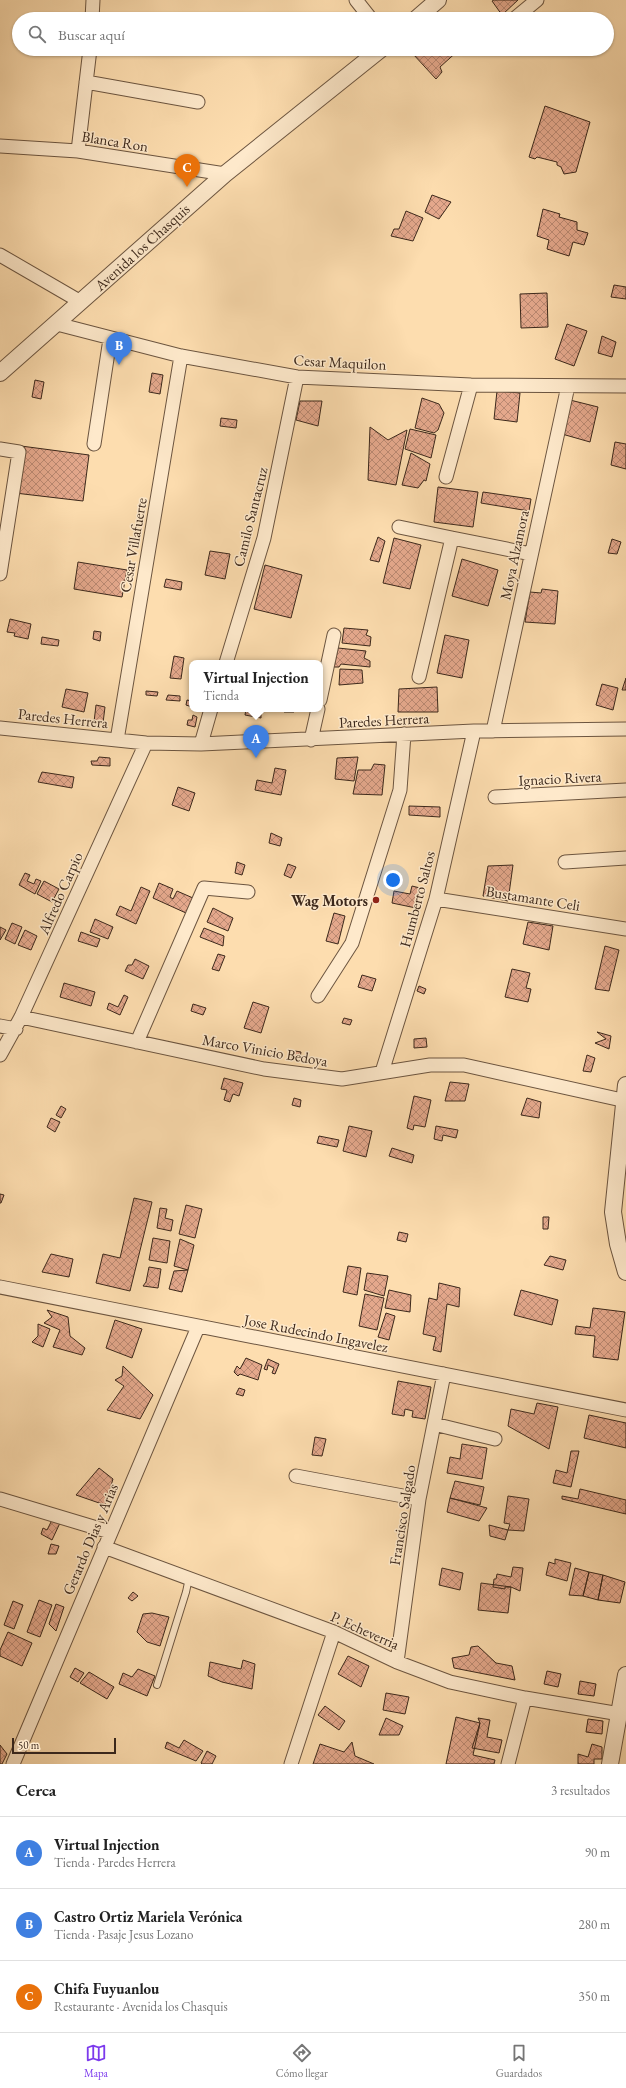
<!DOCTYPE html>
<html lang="es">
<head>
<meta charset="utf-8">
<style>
	:root { --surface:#fff; --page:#f6f6f6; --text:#222; --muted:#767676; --line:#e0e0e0; --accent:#7c3aed }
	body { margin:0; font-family:"EB Garamond",serif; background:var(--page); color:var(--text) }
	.scale { position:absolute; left:12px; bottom:10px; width:104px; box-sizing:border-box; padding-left:4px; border:2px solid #3c281b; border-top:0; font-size:11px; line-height:14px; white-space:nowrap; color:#3c281b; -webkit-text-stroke:3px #fee9cb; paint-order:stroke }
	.you { position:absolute; left:393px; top:880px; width:14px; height:14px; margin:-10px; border:3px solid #fff; border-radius:50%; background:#1a73e8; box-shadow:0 0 0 6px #1a73e833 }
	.badge { display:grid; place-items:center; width:26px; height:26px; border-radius:50%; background:var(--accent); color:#fff; font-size:13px; font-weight:700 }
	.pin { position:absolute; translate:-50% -33px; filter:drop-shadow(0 1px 2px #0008) }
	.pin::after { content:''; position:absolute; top:21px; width:14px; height:12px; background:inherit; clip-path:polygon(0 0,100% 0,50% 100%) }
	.popup { position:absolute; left:189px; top:660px; width:134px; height:52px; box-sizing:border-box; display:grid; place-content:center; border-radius:8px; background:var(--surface); filter:drop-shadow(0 1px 3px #0005); font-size:13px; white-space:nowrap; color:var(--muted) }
	.popup b { font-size:15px; color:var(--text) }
	.popup::after { content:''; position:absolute; left:50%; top:100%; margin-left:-8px; border:8px solid transparent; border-top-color:var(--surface) }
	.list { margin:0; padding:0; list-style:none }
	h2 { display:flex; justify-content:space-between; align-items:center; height:52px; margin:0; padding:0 16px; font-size:17px }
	h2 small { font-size:13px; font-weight:400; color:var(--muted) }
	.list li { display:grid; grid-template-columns:26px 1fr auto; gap:12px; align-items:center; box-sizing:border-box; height:72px; padding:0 16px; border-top:1px solid var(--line) }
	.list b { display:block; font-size:15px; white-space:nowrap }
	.list p { margin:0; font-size:13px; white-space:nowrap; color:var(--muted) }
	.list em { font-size:13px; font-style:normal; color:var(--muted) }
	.icon { flex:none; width:22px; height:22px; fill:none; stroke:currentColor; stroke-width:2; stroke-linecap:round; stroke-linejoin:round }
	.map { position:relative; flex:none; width:626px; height:1764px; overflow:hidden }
	.search { position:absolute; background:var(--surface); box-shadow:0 1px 3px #0004; left:12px; right:12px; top:12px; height:44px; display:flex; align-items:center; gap:10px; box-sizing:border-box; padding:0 14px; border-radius:22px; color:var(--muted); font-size:15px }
	.sheet { height:268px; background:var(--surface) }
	nav { display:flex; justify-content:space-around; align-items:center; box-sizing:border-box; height:56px; border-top:1px solid var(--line); background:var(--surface); font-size:11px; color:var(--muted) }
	nav a { display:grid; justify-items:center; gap:2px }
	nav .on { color:var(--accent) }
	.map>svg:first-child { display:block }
	.building { fill:url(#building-cross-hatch); stroke:#3c281b }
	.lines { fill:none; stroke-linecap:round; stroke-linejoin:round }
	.service-casing { stroke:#6c5540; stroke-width:8 }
	.minor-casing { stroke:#6c5540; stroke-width:15 }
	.tertiary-casing { stroke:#6c5540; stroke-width:18 }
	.service { stroke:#fee9cb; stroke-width:6 }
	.minor { stroke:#fee9cb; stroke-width:13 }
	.tertiary { stroke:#fee9cb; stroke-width:16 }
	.poi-dot { fill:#8f2418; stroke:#fee9cb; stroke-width:1.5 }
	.labels { text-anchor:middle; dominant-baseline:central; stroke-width:3; stroke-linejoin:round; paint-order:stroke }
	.street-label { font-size:15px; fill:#3c281b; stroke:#fee9cb }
	.poi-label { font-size:15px; font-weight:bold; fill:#3c281b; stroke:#fee9cb; text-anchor:end }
</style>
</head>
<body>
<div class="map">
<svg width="626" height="1764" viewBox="0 0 626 1764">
	<defs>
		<pattern id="building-cross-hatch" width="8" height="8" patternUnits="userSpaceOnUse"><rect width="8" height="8" fill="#e4a88c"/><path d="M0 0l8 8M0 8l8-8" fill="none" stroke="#ba8972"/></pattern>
	</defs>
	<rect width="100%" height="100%" fill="#fdddaf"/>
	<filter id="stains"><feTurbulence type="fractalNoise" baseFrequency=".005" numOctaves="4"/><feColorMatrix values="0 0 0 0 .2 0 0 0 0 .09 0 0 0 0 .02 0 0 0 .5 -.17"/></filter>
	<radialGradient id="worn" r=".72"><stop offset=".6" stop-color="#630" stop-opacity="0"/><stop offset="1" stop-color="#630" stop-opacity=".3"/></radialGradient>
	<path class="building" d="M494 0H518L502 15 492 1Z
		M418 49H460L440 67 442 72 436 79 413 54Z
		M545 106 590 122 576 172 564 174 561 167 557 165V162L537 157 535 159 529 157Z
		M432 195 451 202 439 219 425 212Z
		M543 209 560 214 559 217 577 222V230L588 233 584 245 573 242 569 256 547 249 549 240 537 236Z
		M406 211 423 218 413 241 391 236 394 229H399Z
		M614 285 626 287V299L611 297Z
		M547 293 548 327 521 328 520 294Z
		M567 324 587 331 574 366 555 359Z
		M602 336 616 342 612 357 598 353Z
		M152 373 163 375 160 394 149 392Z
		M35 380 44 382 41 399 32 397Z
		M497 391 520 393 517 422 494 419Z
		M422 398 439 404 444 413 438 430 434 433 415 428Z
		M570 400 598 407 590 442 562 434Z
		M300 401H322L318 426 296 420Z
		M221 418 237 420 236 428 220 426Z
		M370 427 388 440 407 430 396 485 368 480Z
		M410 429 436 435 431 458 405 449Z
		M615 442 626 444V469L611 465Z
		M21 446 89 455 83 501 15 493Z
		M411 453 430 464 426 481 424 480 418 488 402 485Z
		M438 487 478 492 473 527 434 522Z
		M483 492 531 499 529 511 481 503Z
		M378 537 385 541 379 562 370 560Z
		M394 538 421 545 410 589 383 583Z
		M612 539 621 542 617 554 608 553Z
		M210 551 230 554 225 579 205 575Z
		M462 559 498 570 488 606 452 596Z
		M78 562 127 570 122 597 74 589Z
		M265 565 302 575 291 618 254 609Z
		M166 579 182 582 181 590 164 587Z
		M542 589 558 591 555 624 525 622 530 592 541 593Z
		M10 619 31 624 28 639 14 636 15 633 7 632Z
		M344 628 368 630 366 635 371 637 370 646 342 643Z
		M94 631 101 632 100 641 93 639Z
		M445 635 469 640 462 678 437 673Z
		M42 637 59 640 58 646 41 644Z
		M338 648 366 651 364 658 370 661V667L341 664 339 667H334Z
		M174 656 184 658 181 679 170 678Z
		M340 669 362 670 363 683 339 685Z
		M626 678V690H622Z
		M602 684 618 688 613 710 596 705Z
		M437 687 438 712H398L399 689Z
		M66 689 88 693 84 712 62 707Z
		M146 691 158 692 157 696 146 695Z
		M168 695 180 696V701L166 700Z
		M187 700 192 701V707L186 705Z
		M96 705 105 707 103 723 94 722Z
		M246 709H261V718L245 715Z
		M284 709H294V712H284Z
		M193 715 197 717 195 727 187 725 188 720H192Z
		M99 757 110 758V766L92 765 91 761H97Z
		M358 757 354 781 335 779 337 758Z
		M374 764 385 765 382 795 353 794 358 770H371Z
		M275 768 286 770 281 795 255 790 257 780 272 783Z
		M42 772 74 777 72 788 38 782Z
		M178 787 195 793 189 811 172 805Z
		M409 806 440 807V817L409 815Z
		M271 833 282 838 280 846 269 843Z
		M237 862 245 865 242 875 235 873Z
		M288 864 296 867 291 878 284 875Z
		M513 865 508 901 483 896 488 866Z
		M25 873 30 875 27 881 34 884 36 879 41 881 35 894 19 885Z
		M44 881 59 889 52 902 37 894Z
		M159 883 173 889 170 897 173 899 177 891 193 898 186 913 153 898Z
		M412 886 420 888 416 908 392 903 394 891 410 894Z
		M141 887 150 891 136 924 116 915 120 906 131 911Z
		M213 908 233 918 228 931 207 922Z
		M334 913 345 916 338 944 326 941Z
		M95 919 113 927 108 939 90 932Z
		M528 922 553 926 549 950 523 944Z
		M12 923 22 927 15 944 5 939Z
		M0 927 6 930 0 940Z
		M204 928 224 936 223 946 200 937Z
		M25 930 37 936 31 950 18 945Z
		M81 932 100 939 97 947 78 941Z
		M605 946 619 950 609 991 595 989Z
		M218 954 225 956 219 971 212 969Z
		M135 959 149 966 143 979 125 971 128 965H132Z
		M512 969 530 973 526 988 531 989 528 1002 505 997Z
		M362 975 376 979 372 991 358 987Z
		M64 983 95 992 91 1006 60 997Z
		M419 986 426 989 424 994 417 991Z
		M124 995 128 997 120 1015 107 1009 109 1003 118 1007Z
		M253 1002 269 1007 261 1033 244 1028Z
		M193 1004 206 1008 203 1015 191 1011Z
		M344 1018 352 1020 350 1025 342 1023Z
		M597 1032 611 1036 609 1049 595 1043 606 1039Z
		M426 1038 427 1047 414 1048V1039Z
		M295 1051 301 1052 300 1058 291 1057Z
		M587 1055 595 1058 591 1072 583 1071Z
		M224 1078 243 1083 239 1096 233 1094 230 1102 224 1100 227 1090 221 1089Z
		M450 1082 469 1084 465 1101H445Z
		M414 1096 431 1100 425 1127 414 1125 413 1130 407 1128Z
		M294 1098 301 1100 300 1107 292 1105Z
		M527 1098 541 1102 539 1118 521 1115Z
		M61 1106 66 1109 61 1118 56 1115Z
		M51 1118 60 1122 55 1132 47 1127Z
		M349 1126 372 1131 366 1157 343 1151Z
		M436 1126 458 1130 456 1138 443 1135 442 1141 434 1139Z
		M319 1136 339 1140 337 1147 317 1143Z
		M392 1148 414 1155 412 1163 389 1156Z
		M0 1194 4 1195 1 1203H0Z
		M134 1198 152 1202 130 1291 96 1283 103 1254 120 1258Z
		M186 1205 202 1209 195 1238 179 1234Z
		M160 1208 167 1209 165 1218 173 1220 171 1231 157 1228Z
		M543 1217H549L548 1229H543Z
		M399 1232 408 1234 406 1242 397 1240Z
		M153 1238 170 1241 167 1263 149 1260Z
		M180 1239 194 1245 188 1270 174 1266Z
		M51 1254 73 1259 69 1277 42 1272Z
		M550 1256 566 1260 563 1270 544 1265Z
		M348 1266 361 1268 357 1295 343 1292Z
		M149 1267 161 1269 158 1288 143 1286 146 1282Z
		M188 1270 182 1292 169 1289 174 1271Z
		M367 1273 388 1276 384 1296 364 1290Z
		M439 1283 460 1288 459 1307 447 1304 441 1352 433 1350 436 1337 423 1334 429 1298 437 1300Z
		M389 1290 411 1295 410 1312 385 1308Z
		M521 1290 558 1300 552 1325 514 1315Z
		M365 1294 384 1298 377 1330 359 1326Z
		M593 1308 625 1312 618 1360 593 1357 595 1336 575 1334 576 1326 590 1328Z
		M47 1310 68 1317 70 1336 85 1348 82 1355 53 1347 60 1330 44 1323 52 1317Z
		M386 1313 395 1316 389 1340 378 1337Z
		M115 1320 142 1329 132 1358 106 1348Z
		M38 1324 50 1329 43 1347 32 1342 38 1336Z
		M246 1358 262 1365 258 1380 240 1374 238 1376 234 1372 237 1366 240 1369Z
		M268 1359 279 1364 275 1374 272 1373 274 1368 268 1365 267 1370 264 1369Z
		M123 1366 153 1395 140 1419 107 1410 124 1386 115 1380 122 1376Z
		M398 1381 431 1387 425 1419 412 1417 413 1411 405 1409 404 1416 392 1414Z
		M239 1388 245 1390 243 1396 236 1394Z
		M537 1403 558 1407 549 1449 508 1426 511 1409 534 1414Z
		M589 1415 626 1423V1448L584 1438Z
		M315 1437 326 1439 322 1456 312 1455Z
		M462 1444 487 1448 482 1479 447 1473 450 1457 460 1459Z
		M571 1451H579L571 1487 553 1483 556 1470 567 1473Z
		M99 1468 113 1479 105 1505 76 1495Z
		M455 1481 484 1487 480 1505 450 1498Z
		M580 1489 626 1500V1514L562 1499V1496L578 1499Z
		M508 1496 529 1499 524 1531 508 1530 510 1524 504 1523Z
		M450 1498 487 1508 479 1521 447 1512Z
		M52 1520 60 1523 52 1540 41 1534 43 1528 47 1530Z
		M489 1525 508 1530 505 1540 490 1536Z
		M51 1544 59 1546 56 1554H48Z
		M555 1559 571 1563 567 1581 546 1575 549 1562 555 1564Z
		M513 1567 523 1568 520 1591 511 1587H505V1589L493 1587 494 1579H496L497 1574 511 1577Z
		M442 1568 463 1573 460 1590 439 1585Z
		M575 1568 589 1572 583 1596 569 1595Z
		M589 1572 603 1575 598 1600 583 1596Z
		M603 1575 625 1582 620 1603 598 1600Z
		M481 1583 511 1587 508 1613 478 1610Z
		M133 1592 138 1596 132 1601 128 1598Z
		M39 1600 52 1605 40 1637 27 1632Z
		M13 1601 23 1605 14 1629 4 1625Z
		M56 1604 64 1607 56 1631 49 1624Z
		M152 1613 169 1617 160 1646 147 1642 137 1632 143 1614Z
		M8 1632 32 1643 22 1666 0 1656V1650Z
		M478 1646 496 1663 512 1666 515 1680 454 1668 452 1658 469 1655 471 1647Z
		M348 1656 369 1666 361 1687 338 1674Z
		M243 1660 255 1664 252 1689 222 1682 208 1676 210 1662 241 1669Z
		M75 1668 84 1673 78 1682 70 1677Z
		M138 1669 155 1676 147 1696 119 1684 123 1673 132 1677Z
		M547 1671 561 1674 558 1687 544 1684Z
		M89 1672 114 1687 107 1699 80 1683Z
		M580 1681 596 1684 594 1696 578 1694Z
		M386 1693 409 1697 405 1714 383 1710Z
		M325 1706 345 1721 339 1730 318 1715Z
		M456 1717 480 1723 473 1755 495 1760 494 1764H446Z
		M386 1718 403 1726 399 1735H379Z
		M478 1718 490 1720 487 1737 502 1740 499 1753 472 1748 480 1723Z
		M588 1719 603 1721 602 1734 586 1732Z
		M184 1740 203 1751 196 1761 165 1748 167 1742 179 1748Z
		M352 1742 355 1756 374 1764H313L320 1744 344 1752Z
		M592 1744 602 1747V1759H594V1764H578V1754L588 1757Z
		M0 1745 7 1754 2 1764H0Z
		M207 1751 216 1756 212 1764H202L201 1763Z"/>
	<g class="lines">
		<g class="service-casing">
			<path id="service" d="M157 1685 186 1592 189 1578"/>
		</g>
		<g class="minor-casing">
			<path id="minor" d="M356 0 371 19
				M92 19 93 0
				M514 19 537 0
				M86 82 198 102
				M0 146 78 151 225 174
				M78 151 90 49
				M0 255 81 302
				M57 324 181 356 297 377 471 385 626 386
				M94 444 110 339
				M0 449 19 452 0 574
				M446 477 471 385
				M399 527 452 538
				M226 663 264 538 297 377
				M419 677 452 538 531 554
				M320 700 334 635
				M0 728 146 743 201 744 474 731 626 729
				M493 731 568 386
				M117 740 181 356
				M311 740 318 709
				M201 744 211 709
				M495 797 626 790
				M565 862 626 858
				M436 899 626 929
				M318 996 352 943 400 790 404 734
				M21 1017 264 1069 342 1079 430 1065H464L626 1101
				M0 1026 16 1029
				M137 1042 204 888 248 892
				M0 1055 21 1017 146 743
				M382 1072 436 899 474 731
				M0 1287 626 1410
				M434 1424 495 1439
				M296 1476 419 1499
				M0 1499 110 1532
				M104 1547 334 1632 397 1662 450 1682 525 1698 620 1714
				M397 1662 419 1499 444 1374
				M13 1764 198 1327
				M291 1764 334 1632
				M508 1764 525 1698"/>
		</g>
		<g class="tertiary-casing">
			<path id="tertiary" d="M416 19 438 0
				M0 373 225 174 381 49
				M626 1085 613 1212 618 1244 626 1272
				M610 1764 626 1675"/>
		</g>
		<use href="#service" class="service"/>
		<use href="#minor" class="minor"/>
		<use href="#tertiary" class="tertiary"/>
	</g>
	<circle class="poi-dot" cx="376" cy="900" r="4"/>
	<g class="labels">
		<g class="street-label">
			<text transform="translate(115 141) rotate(9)">Blanca Ron</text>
			<text transform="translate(142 247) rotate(-42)">Avenida los Chasquis</text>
			<text transform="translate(340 362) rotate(3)">Cesar Maquilon</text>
			<text transform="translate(250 517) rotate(-76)">Camilo Santacruz</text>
			<text transform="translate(133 545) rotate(-80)">Cesar Villafuerte</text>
			<text transform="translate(514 555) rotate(-78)">Moya Alzamora</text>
			<text transform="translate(63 718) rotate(6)">Paredes Herrera</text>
			<text transform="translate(384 720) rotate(-3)">Paredes Herrera</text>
			<text transform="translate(560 778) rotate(-3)">Ignacio Rivera</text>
			<text transform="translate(60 893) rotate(-66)">Alfredo Carpio</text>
			<text transform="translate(533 898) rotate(9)">Bustamante Celi</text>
			<text transform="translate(417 899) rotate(-75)">Humberto Saltos</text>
			<text transform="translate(265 1050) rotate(10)">Marco Vinicio Bedoya</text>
			<text transform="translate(316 1333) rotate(11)">Jose Rudecindo Ingavelez</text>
			<text transform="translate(402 1515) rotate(-81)">Francisco Salgado</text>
			<text transform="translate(90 1539) rotate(-67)">Gerardo Dias y Arias</text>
			<text transform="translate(365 1630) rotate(24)">P. Echeverria</text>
		</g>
		<g class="poi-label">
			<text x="368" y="900">Wag Motors</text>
		</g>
	</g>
	<rect width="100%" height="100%" filter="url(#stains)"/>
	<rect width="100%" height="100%" fill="url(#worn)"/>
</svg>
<div class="scale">50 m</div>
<div class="you"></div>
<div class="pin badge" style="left:256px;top:758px;background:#3f7fe0">A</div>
<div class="popup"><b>Virtual Injection</b>Tienda</div>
<div class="pin badge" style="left:119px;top:365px;background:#3f7fe0">B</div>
<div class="pin badge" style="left:187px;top:187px;background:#e8710a">C</div>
<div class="search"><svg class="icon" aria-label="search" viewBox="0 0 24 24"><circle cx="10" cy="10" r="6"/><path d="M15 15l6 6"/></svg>Buscar aquí</div>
</div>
<section class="sheet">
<h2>Cerca<small>3 resultados</small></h2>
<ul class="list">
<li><span class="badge" style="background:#3f7fe0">A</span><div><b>Virtual Injection</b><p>Tienda · Paredes Herrera</p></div><em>90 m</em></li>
<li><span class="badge" style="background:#3f7fe0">B</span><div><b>Castro Ortiz Mariela Verónica</b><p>Tienda · Pasaje Jesus Lozano</p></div><em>280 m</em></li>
<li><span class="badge" style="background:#e8710a">C</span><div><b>Chifa Fuyuanlou</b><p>Restaurante · Avenida los Chasquis</p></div><em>350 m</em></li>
</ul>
</section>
<nav>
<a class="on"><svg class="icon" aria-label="map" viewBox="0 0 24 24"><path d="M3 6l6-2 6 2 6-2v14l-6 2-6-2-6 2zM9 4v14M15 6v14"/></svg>Mapa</a>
<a><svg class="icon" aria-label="directions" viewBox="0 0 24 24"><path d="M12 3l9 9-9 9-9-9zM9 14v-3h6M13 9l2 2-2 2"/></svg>Cómo llegar</a>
<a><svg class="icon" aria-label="saved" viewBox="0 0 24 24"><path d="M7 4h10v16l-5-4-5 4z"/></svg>Guardados</a>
</nav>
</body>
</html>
